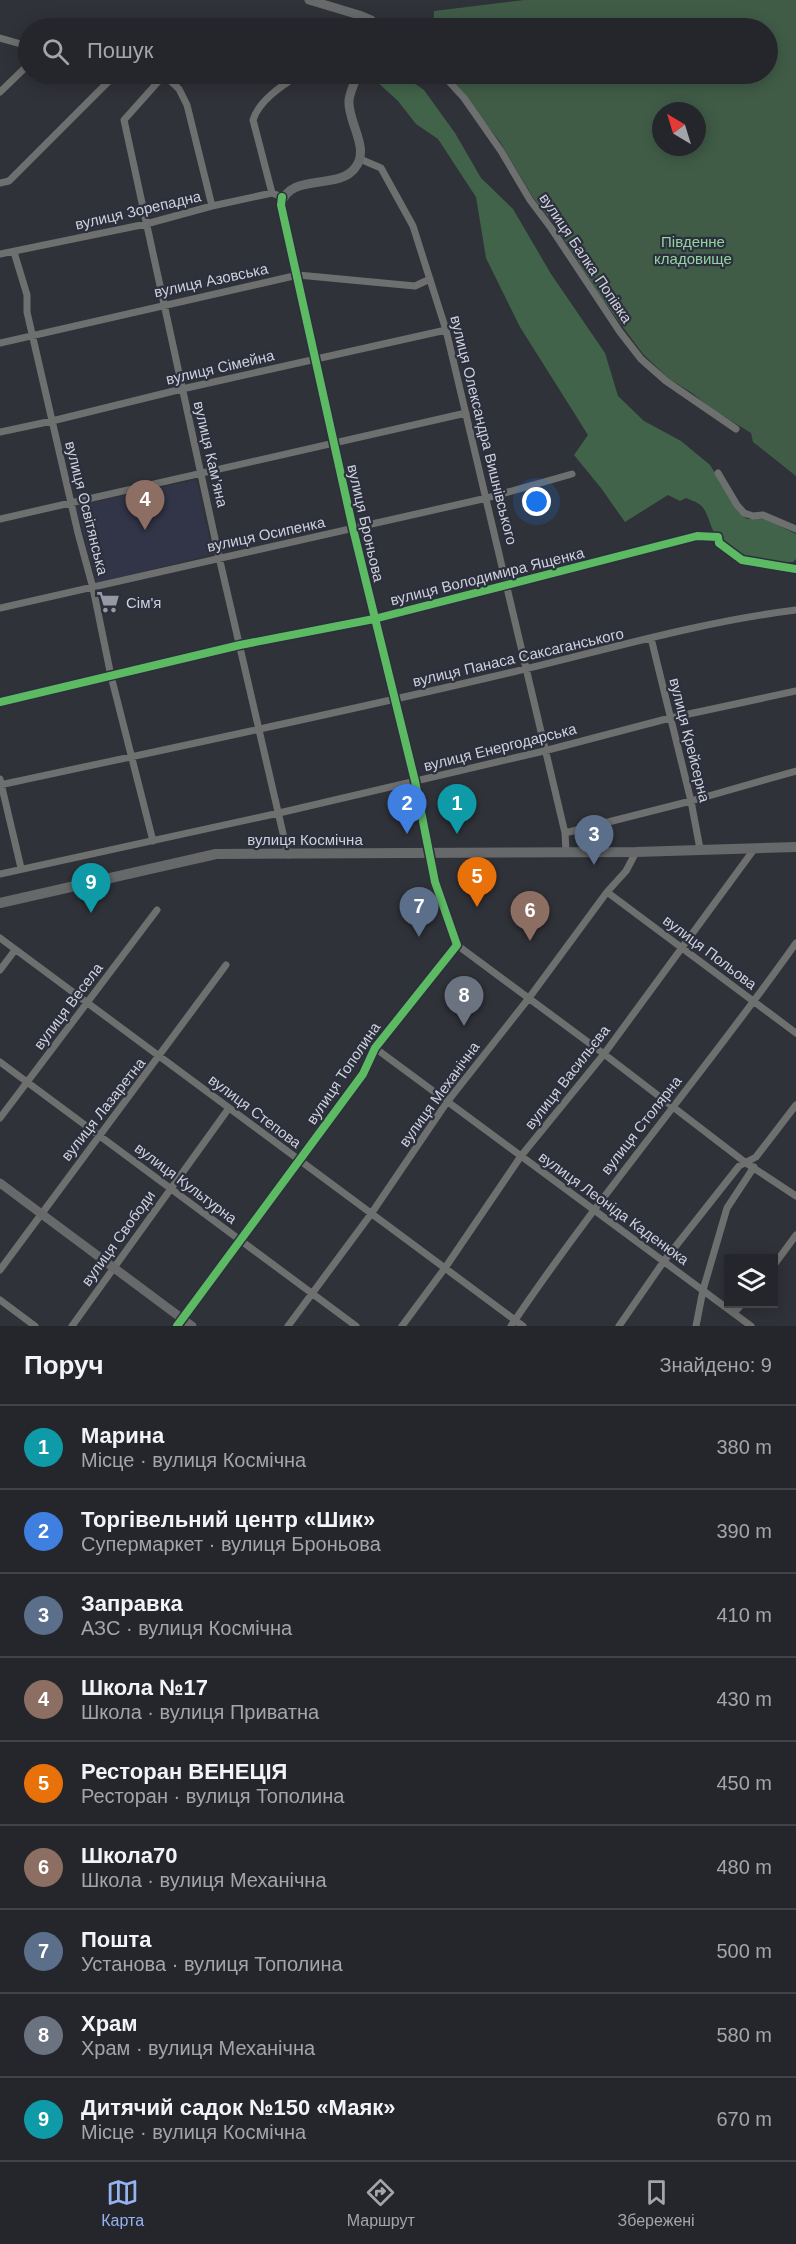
<!DOCTYPE html>
<html lang="uk">
<head>
<meta charset="utf-8">
<style>
	:root { --surface:#24262b; --page:#303237; --text:#f1f3f6; --muted:#a3a5a9; --line:#414347; --accent:#95b2f1 }
	body { margin:0; font-family:Helvetica,sans-serif; background:var(--page); color:var(--text) }
	.controls { position:absolute; right:18px; bottom:18px; display:grid; overflow:hidden; border-radius:0px; box-shadow:0 3px 15px #0003 }
	.controls button { width:54px; height:54px; display:grid; place-items:center; padding:0; border:0; border-bottom:2px solid var(--line); background:var(--surface); color:var(--text); font:30px sans-serif }
	.compass { position:absolute; left:652px; top:102px; width:54px; height:54px; border-radius:50%; background:var(--surface); box-shadow:0 3px 15px #0003; rotate:322deg }
	.you { position:absolute; left:537px; top:502px; width:21px; height:21px; margin:-15px; border:4px solid #fff; border-radius:50%; background:#1a73e8; box-shadow:0 0 0 9px #1a73e833 }
	.badge { display:grid; place-items:center; width:39px; height:39px; border-radius:50%; background:var(--accent); color:#fff; font-size:20px; font-weight:700 }
	.pin { position:absolute; translate:-50% -50px; filter:drop-shadow(0 2px 3px #0008) }
	.pin::after { content:''; position:absolute; top:32px; width:21px; height:18px; background:inherit; clip-path:polygon(0 0,100% 0,50% 100%) }
	.list { margin:0; padding:0; list-style:none }
	h2 { display:flex; justify-content:space-between; align-items:center; height:78px; margin:0; padding:0 24px; font-size:26px }
	h2 small { font-size:20px; font-weight:400; color:var(--muted) }
	.list li { display:grid; grid-template-columns:39px 1fr auto; gap:18px; align-items:center; box-sizing:border-box; height:84px; padding:0 24px; border-top:2px solid var(--line) }
	.list b { display:block; font-size:22px; white-space:nowrap }
	.list p { margin:0; font-size:20px; white-space:nowrap; color:var(--muted) }
	.list em { font-size:20px; font-style:normal; color:var(--muted) }
	.icon { flex:none; width:33px; height:33px; fill:none; stroke:currentColor; stroke-width:2; stroke-linecap:round; stroke-linejoin:round }
	.map { position:relative; flex:none; width:796px; height:1326px; overflow:hidden }
	.search { position:absolute; background:var(--surface); box-shadow:0 3px 15px #0003; left:18px; right:18px; top:18px; height:66px; display:flex; align-items:center; gap:15px; box-sizing:border-box; padding:0 21px; border-radius:33px; color:var(--muted); font-size:22px }
	.sheet { height:834px; background:var(--surface) }
	nav { display:flex; justify-content:space-around; align-items:center; box-sizing:border-box; height:84px; border-top:2px solid var(--line); background:var(--surface); font-size:16px; color:var(--muted) }
	nav a { display:grid; justify-items:center; gap:3px }
	nav .on { color:var(--accent) }
	.map>svg:first-child { display:block }
	.built { fill:#323547 }
	.green { fill:#405c47; fill-rule:evenodd }
	.forest { fill:#416349 }
	.lines { fill:none; stroke-linecap:round; stroke-linejoin:round }
	.street { stroke:#6e706f; stroke-width:7 }
	.secondary { stroke:#67696a; stroke-width:9 }
	.primary { stroke:#666869; stroke-width:10 }
	.cycleway-casing { stroke:#2c2f3d; stroke-width:11 }
	.cycleway { stroke:#5cba63; stroke-width:8 }
	.labels { text-anchor:middle; dominant-baseline:central; stroke-width:4.5; stroke-linejoin:round; paint-order:stroke }
	.street-label { font-size:15px; fill:#cfd1da; stroke:#2c2f3d }
	.park-label { font-size:15px; fill:#93d39f; stroke:#2c2f3d }
	.poi-label { font-size:15px; fill:#cfd1da; stroke:#2c2f3d; text-anchor:start }
</style>
</head>
<body>
<div class="map">
<svg width="796" height="1326" viewBox="0 0 796 1326">
	<rect width="100%" height="100%" fill="#303239"/>
	<path class="built" d="M196 480 213 554 97 583 76 506Z"/>
	<path class="green" d="M524 0H796V476L753 442 751 433 713 410 692 393 668 378 643 354 602 299 554 224 534 199 500 142 448 74H768V28H433L434 11ZM661 111H697V147H661Z"/>
	<path class="forest" d="M377 74H401L424 90 455 133 481 178 513 209 551 274 605 353 618 396 644 421 681 441 710 465 738 510 747 519H766L796 534V559L793 562C766 564 739 560 721 538 719 535 716 535 714 532 709 524 708 510 699 504 695 501 690 500 686 498L680 501 668 495 625 522 601 488 574 455 588 435 520 327 486 258 476 197 438 139 416 124 398 101 374 79Z"/>
	<g class="lines">
		<path class="street" d="M0 38 28 46
			M165 74 124 120 219 557 288 855
			M442 74 464 98 501 151 530 200 551 228 620 332 641 359 666 381 736 429
			M164 75 179 89 187 105 212 206
			M0 92 28 65
			M360 159 381 168 413 226 446 330 565 833 566 851
			M0 183 9 181 108 82 111 75 110 74
			M272 193 253 120C259 100 283 85 300 74
			M14 252 27 295V312L78 533 93 588 111 676 153 841
			M0 254 146 224 212 206 272 193 282 197
			M0 343 298 275 415 286 430 279
			M0 432 52 421 182 389 446 330
			M718 473 737 505 744 513 753 516 763 515 796 529
			M0 519 466 413
			M0 608 487 498 572 474
			M651 638 691 801 700 849
			M0 702 240 645 374 619 697 536 718 537 719 543 742 560 796 569
			M0 779 21 868
			M0 785C162 750 325 716 487 678 589 655 691 623 796 610
			M565 833 691 801 796 771
			M0 874 279 813 544 751 670 718 796 691
			M607 892 796 1033
			M0 938 523 1326
			M457 945 604 1054 746 1163 796 1196
			M0 970 15 950
			M375 1048 751 1326
			M0 1062 356 1326
			M0 1118 157 910
			M774 1265 796 1235
			M0 1270 226 965
			M0 1300 35 1326
			M734 1313 742 1304
			M72 1326 229 1108
			M177 1326 363 1074 375 1048 457 945 435 882 430 853
			M288 1326 371 1214 447 1102 529 998 607 892 626 871 636 852
			M402 1326 445 1268 521 1156 604 1054 755 848
			M511 1326C600 1194 704 1073 796 943
			M619 1326 664 1261 739 1166 756 1157 796 1105
			M696 1326 703 1290 727 1208 754 1167"/>
		<path class="secondary" d="M309 0 359 15 371 20 377 28
			M358 74C355 81 350 92 349 100 347 122 371 148 355 168 338 191 288 172 281 205L353 529 405 738 430 853
			M0 1183 192 1326"/>
		<path class="primary" d="M0 903 216 854 636 852 796 847"/>
		<g class="cycleway-casing">
			<path id="cycleway" d="M0 702 240 645 374 619 697 536 718 537 719 543 742 560 796 569
				M177 1326 363 1074 375 1048 457 945 435 882 415 781 353 529 281 205 282 197"/>
		</g>
		<use href="#cycleway" class="cycleway"/>
	</g>
	<defs>
		<g id="supermarket-bare" transform="scale(1.8)"><path d="M-6-5.5h2.5l.6 2H6L4.5 2H-2.5L-4.4-4H-6ZM-1.5 3.2a1.3 1.3 0 1 0 .1 0ZM3 3.2a1.3 1.3 0 1 0 .1 0Z" fill="#9799a2" stroke="#2c2f3d" stroke-width="2.5" paint-order="stroke"/></g>
	</defs>
	<g fill-rule="evenodd">
		<use href="#supermarket-bare" x="108" y="602"/>
	</g>
	<g class="labels">
		<g class="street-label">
			<text transform="translate(138 210) rotate(-13)">вулиця Зорепадна</text>
			<text transform="translate(586 258) rotate(56)">вулиця Балка Попівка</text>
			<text transform="translate(211 280) rotate(-12)">вулиця Азовська</text>
			<text transform="translate(220 367) rotate(-13)">вулиця Сімейна</text>
			<text transform="translate(484 430) rotate(76)">вулиця Олександра Вишнівського</text>
			<text transform="translate(211 454) rotate(77)">вулиця Кам’яна</text>
			<text transform="translate(87 508) rotate(76)">вулиця Освітянська</text>
			<text transform="translate(366 523) rotate(77)">вулиця Броньова</text>
			<text transform="translate(266 534) rotate(-12)">вулиця Осипенка</text>
			<text transform="translate(487 576) rotate(-14)">вулиця Володимира Ященка</text>
			<text transform="translate(518 657) rotate(-13)">вулиця Панаса Саксаганського</text>
			<text transform="translate(690 740) rotate(76)">вулиця Крейсерна</text>
			<text transform="translate(500 747) rotate(-14)">вулиця Енергодарська</text>
			<text x="305" y="839">вулиця Космічна</text>
			<text transform="translate(710 952) rotate(37)">вулиця Польова</text>
			<text transform="translate(68 1006) rotate(-53)">вулиця Весела</text>
			<text transform="translate(343 1073) rotate(-56)">вулиця Тополина</text>
			<text transform="translate(567 1077) rotate(-52)">вулиця Васильєва</text>
			<text transform="translate(439 1094) rotate(-54)">вулиця Механічна</text>
			<text transform="translate(103 1109) rotate(-52)">вулиця Лазаретна</text>
			<text transform="translate(255 1111) rotate(37)">вулиця Степова</text>
			<text transform="translate(641 1125) rotate(-52)">вулиця Столярна</text>
			<text transform="translate(186 1183) rotate(37)">вулиця Культурна</text>
			<text transform="translate(614 1208) rotate(36)">вулиця Леоніда Каденюка</text>
			<text transform="translate(118 1238) rotate(-54)">вулиця Свободи</text>
		</g>
		<g class="park-label">
			<text x="693" y="241">Південне<tspan x="693" dy="17">кладовище</tspan></text>
		</g>
		<g class="poi-label">
			<text x="126" y="602">Сім'я</text>
		</g>
	</g>
</svg>
<div class="controls">
<button><svg class="icon" aria-label="layers" viewBox="0 0 24 24"><path d="M12 4l9 5-9 5-9-5zM3 14l9 5 9-5"/></svg></button>
</div>
<svg class="compass" viewBox="-18 -18 36 36"><path d="M0-13l5 13h-10z" fill="#e53935"/><path d="M0 13l5-13h-10z" fill="#a3a5a9"/></svg>
<div class="you"></div>
<div class="pin badge" style="left:457px;top:834px;background:#0f9aa8">1</div>
<div class="pin badge" style="left:407px;top:834px;background:#3f7fe0">2</div>
<div class="pin badge" style="left:594px;top:865px;background:#5c6f8a">3</div>
<div class="pin badge" style="left:145px;top:530px;background:#8d6e63">4</div>
<div class="pin badge" style="left:477px;top:907px;background:#e8710a">5</div>
<div class="pin badge" style="left:530px;top:941px;background:#8d6e63">6</div>
<div class="pin badge" style="left:419px;top:937px;background:#5c6f8a">7</div>
<div class="pin badge" style="left:464px;top:1026px;background:#6b7280">8</div>
<div class="pin badge" style="left:91px;top:913px;background:#0f9aa8">9</div>
<div class="search"><svg class="icon" aria-label="search" viewBox="0 0 24 24"><circle cx="10" cy="10" r="6"/><path d="M15 15l6 6"/></svg>Пошук</div>
</div>
<section class="sheet">
<h2>Поруч<small>Знайдено: 9</small></h2>
<ul class="list">
<li><span class="badge" style="background:#0f9aa8">1</span><div><b>Марина</b><p>Місце · вулиця Космічна</p></div><em>380 m</em></li>
<li><span class="badge" style="background:#3f7fe0">2</span><div><b>Торгівельний центр «Шик»</b><p>Супермаркет · вулиця Броньова</p></div><em>390 m</em></li>
<li><span class="badge" style="background:#5c6f8a">3</span><div><b>Заправка</b><p>АЗС · вулиця Космічна</p></div><em>410 m</em></li>
<li><span class="badge" style="background:#8d6e63">4</span><div><b>Школа №17</b><p>Школа · вулиця Приватна</p></div><em>430 m</em></li>
<li><span class="badge" style="background:#e8710a">5</span><div><b>Ресторан ВЕНЕЦІЯ</b><p>Ресторан · вулиця Тополина</p></div><em>450 m</em></li>
<li><span class="badge" style="background:#8d6e63">6</span><div><b>Школа70</b><p>Школа · вулиця Механічна</p></div><em>480 m</em></li>
<li><span class="badge" style="background:#5c6f8a">7</span><div><b>Пошта</b><p>Установа · вулиця Тополина</p></div><em>500 m</em></li>
<li><span class="badge" style="background:#6b7280">8</span><div><b>Храм</b><p>Храм · вулиця Механічна</p></div><em>580 m</em></li>
<li><span class="badge" style="background:#0f9aa8">9</span><div><b>Дитячий садок №150 «Маяк»</b><p>Місце · вулиця Космічна</p></div><em>670 m</em></li>
</ul>
</section>
<nav>
<a class="on"><svg class="icon" aria-label="map" viewBox="0 0 24 24"><path d="M3 6l6-2 6 2 6-2v14l-6 2-6-2-6 2zM9 4v14M15 6v14"/></svg>Карта</a>
<a><svg class="icon" aria-label="directions" viewBox="0 0 24 24"><path d="M12 3l9 9-9 9-9-9zM9 14v-3h6M13 9l2 2-2 2"/></svg>Маршрут</a>
<a><svg class="icon" aria-label="saved" viewBox="0 0 24 24"><path d="M7 4h10v16l-5-4-5 4z"/></svg>Збережені</a>
</nav>
</body>
</html>
